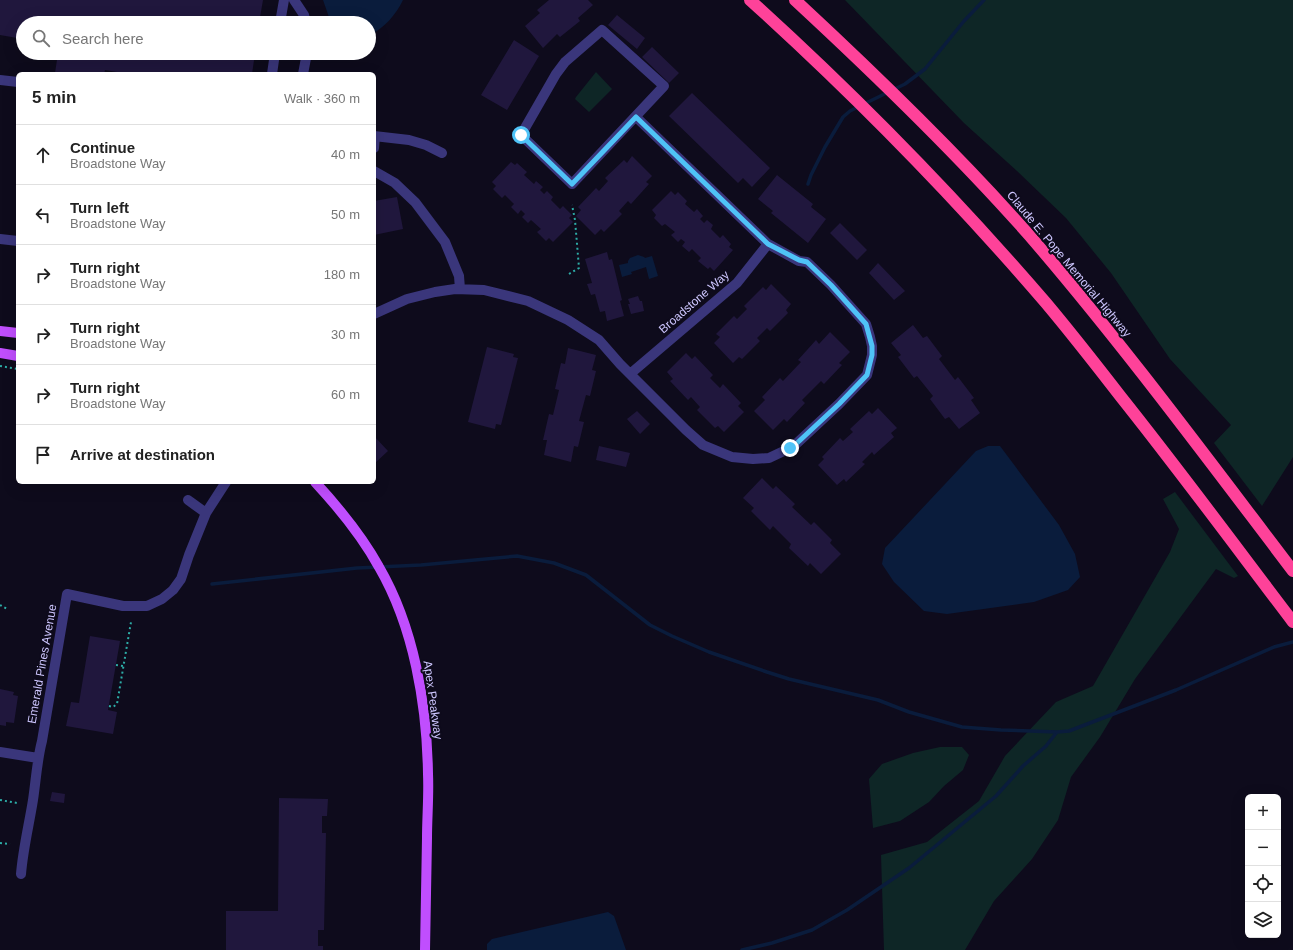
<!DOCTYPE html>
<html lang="en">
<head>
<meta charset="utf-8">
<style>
	:root { --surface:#fff; --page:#f2f2f2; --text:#222; --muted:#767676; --line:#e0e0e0 }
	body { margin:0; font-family:Arial,sans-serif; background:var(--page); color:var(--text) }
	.controls { position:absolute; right:12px; bottom:12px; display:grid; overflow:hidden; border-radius:6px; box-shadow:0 4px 16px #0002 }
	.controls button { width:36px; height:36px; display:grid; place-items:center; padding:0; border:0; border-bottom:1px solid var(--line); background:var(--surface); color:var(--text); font:20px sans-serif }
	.stop { position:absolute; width:12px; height:12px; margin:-9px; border:3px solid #4fc3f7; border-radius:50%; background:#fff }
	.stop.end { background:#4fc3f7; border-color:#fff; box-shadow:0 1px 4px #0008 }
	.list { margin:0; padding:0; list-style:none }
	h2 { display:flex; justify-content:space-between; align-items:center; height:52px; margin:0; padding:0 16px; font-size:17px }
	h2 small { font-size:13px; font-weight:400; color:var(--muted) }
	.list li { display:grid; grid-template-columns:26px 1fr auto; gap:12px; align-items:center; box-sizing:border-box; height:60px; padding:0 16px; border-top:1px solid var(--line) }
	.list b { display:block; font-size:15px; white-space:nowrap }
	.list p { margin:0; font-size:13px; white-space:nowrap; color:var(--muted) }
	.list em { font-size:13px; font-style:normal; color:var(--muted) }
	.icon { flex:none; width:22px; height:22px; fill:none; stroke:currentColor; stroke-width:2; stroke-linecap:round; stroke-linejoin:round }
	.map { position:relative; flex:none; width:1293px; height:950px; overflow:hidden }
	.search { position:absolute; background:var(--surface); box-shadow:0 4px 16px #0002; left:16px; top:16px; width:360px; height:44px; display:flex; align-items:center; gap:10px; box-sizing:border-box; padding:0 14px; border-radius:22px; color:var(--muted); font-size:15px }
	.panel { position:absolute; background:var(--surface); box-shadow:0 4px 16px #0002; left:16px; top:72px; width:360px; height:412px; border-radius:6px }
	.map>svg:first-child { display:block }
	.green { fill:#0e2626 }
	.water { fill:#0a1c3c }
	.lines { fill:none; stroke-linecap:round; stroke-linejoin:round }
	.stream { stroke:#0a1c3c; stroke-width:3.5 }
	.building { fill:#20173d }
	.path { stroke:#2dada7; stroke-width:2; stroke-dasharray:2 3; stroke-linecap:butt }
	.minor { stroke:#3a367b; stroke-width:10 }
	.major { stroke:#c04efe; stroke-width:10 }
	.highway { stroke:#fe4299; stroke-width:12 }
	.route { stroke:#4fc3f7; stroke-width:5 }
	.labels { text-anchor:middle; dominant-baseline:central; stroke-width:4; stroke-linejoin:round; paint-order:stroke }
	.street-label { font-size:12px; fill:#cec7ff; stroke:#0e0b1c }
</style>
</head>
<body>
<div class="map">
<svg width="1293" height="950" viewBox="0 0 1293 950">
	<rect width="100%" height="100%" fill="#0e0b1c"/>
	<path class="green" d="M845 0H1293V457L1262 506 1214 443 1231 425 1170 359 1111 273 1066 218 1017 171 964 123Z
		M596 72 612 89 589 112 575 99 576 97Z
		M1175 492 1238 576 1234 578 1216 569 1135 679 1100 737 1071 777 1058 820 1032 859 994 901 965 950H884L881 855 927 842 979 801 1005 756 1056 702 1093 686 1170 552 1179 529 1163 499Z
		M940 747H962L969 755 963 770 944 786 929 802 900 821 873 828 869 779 882 764 913 753Z"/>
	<path class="water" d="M323 0H403C396 15 384 28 369 36V23H331Z
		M638 255 644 257 645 258 652 256 658 276 649 279 646 267 631 272 632 274 622 277 619 265 628 263V261L630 258Z
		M988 446H1000L1059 525 1075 554 1080 577 1068 590 1034 602 947 614 924 611 894 582 882 564 885 548 976 451Z
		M608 912 614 916 626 950H487V944L492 939Z"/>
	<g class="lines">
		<path class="stream" d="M864 104 905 84 925 69 964 21 984 0
			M808 184 811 175 825 147 843 117 850 111 858 107
			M212 584 357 568 421 565 517 556 554 563 586 575 650 625 672 636 709 652 767 672 789 679 878 700 909 712 962 727 1001 730 1057 732 1069 731 1176 690 1274 647 1293 642
			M742 950 772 943 812 930 847 910 909 868 996 796 1023 766 1046 746 1057 732"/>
	</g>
	<path class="building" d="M0 0H263L259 23H23V39L0 35Z
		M549 0H588L593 5 578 18 580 21 560 37 557 34 543 48 525 26 540 13 537 10Z
		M617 15 645 38 637 49 608 25Z
		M514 40 539 56 507 110 481 95Z
		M652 47 679 73 669 83 642 57Z
		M58 53H255L252 74H129L105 70 104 74H61L55 73Z
		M692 93 770 168 752 187 743 178 738 183 669 116Z
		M632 156 652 176 646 182 649 184 631 204 628 201 619 211 622 214 604 232 601 229 595 235 576 216 581 210 578 207 596 188 599 191 608 181 605 178 624 160 627 163Z
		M511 162 515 165 517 163 527 172 524 175 534 184 536 181 543 187 540 190 544 194 547 191 553 197 551 200 560 209 563 206 572 215 569 218 573 222 553 242 549 238 546 241 537 232 541 229 531 220 528 223 522 217 525 214 521 210 518 214 511 207 514 204 505 195 502 198 493 189 496 186 492 182Z
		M777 175 813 204 811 207 826 219 808 243 771 213 773 211 758 199Z
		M671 191 675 195 678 192 687 201 685 204 694 212 697 209 703 216 700 219 704 223 707 220 713 225 711 229 720 238 723 235 731 244 729 247 733 250 714 271 710 267 708 269 698 261 701 258 692 249 689 252 682 246 685 242 681 239 678 242 671 235 675 232 665 224 662 226 654 218 656 215 652 210Z
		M397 197 403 229 374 235V201Z
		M840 223 867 250 857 260 830 233Z
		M607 252 609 260 612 259 622 300 620 301 624 316 607 321 605 311 600 312 595 294 591 295 587 284 592 283 585 259Z
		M878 263 905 291 894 300 869 273Z
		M771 284 791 304 786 310 788 313 770 331 767 328 757 338 760 341 742 359 739 357 733 363 714 343 720 337 716 334 734 316 737 319 747 309 744 306 763 287 766 290Z
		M638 296 640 301H642L644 311 631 314 628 304H630L628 299Z
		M913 325 923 338 927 336 942 356 939 359 955 380 958 377 974 398 971 400 980 413 959 429 949 417 945 419 930 399 933 396 917 376 914 378 898 357 901 355 891 343Z
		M830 332 850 352 839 363 842 365 824 384 821 381 802 400 805 403 787 422 784 419 773 430 754 411 765 400 762 397 780 378 783 381 801 362 798 360 816 340 819 344Z
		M487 347 514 354 513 357 518 358 501 425 496 424 495 429 468 422Z
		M568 348 596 355 592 370 596 371 590 396 586 395 579 421 584 422 578 447 574 446 571 462 544 455 547 440H543L549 414 553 415 559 390 555 389 561 363 565 364Z
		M686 353 692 359 695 356 713 375 710 378 720 388 723 384 741 403 738 406 744 412 724 432 718 426 715 428 697 410 700 407 691 397 688 400 670 381 673 379 667 372Z
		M878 408 897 428 891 433 894 437 874 455 872 452 862 462 865 464 846 482 844 479 837 485 818 465 824 459 822 457 840 438 843 441 853 432 850 429 869 411 872 414Z
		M637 411 650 424 640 434 627 419Z
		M374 436 388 451 374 464Z
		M599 446 630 453 626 467 596 460Z
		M762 478 773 489 776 486 795 504 792 507 811 525 814 522 832 540 830 543 841 554 821 574 810 563 808 566 789 548 791 544 773 526 770 530 751 511 754 508 743 498Z
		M90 636 120 641 108 710 117 712 113 734 66 726 71 702 79 703Z
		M0 689 14 692 13 695 18 696 14 723 6 722V726L0 725Z
		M52 792 65 794 64 803 50 801Z
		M279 798 328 799 327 816H322V833H326L324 930H318V946H323V950H226V911H278Z"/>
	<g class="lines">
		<path class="path" d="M569 274 579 268 575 220 572 205
			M0 366 18 369
			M0 605 7 609
			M116 665 123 666
			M109 706 113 707 117 704 131 622
			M0 800 17 803
			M0 843 10 844"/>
		<path class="minor" d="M294 0 304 15 306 23
			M280 23 284 0
			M602 30 664 86 572 184 521 135 556 74 565 62Z
			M272 74 275 53
			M303 74 307 53
			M0 80 18 82
			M374 136 409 140 426 145 442 153
			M374 148 375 136
			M374 171 395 183 415 202 445 242 459 276 460 289
			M0 239 18 241
			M374 314 407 299 435 292 455 289 484 290 528 301 568 320 599 340 620 364 686 430 703 445 732 457 753 459 769 458 786 450 796 444 839 404 867 375 872 355V346L870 337 866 324 831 285 807 262 799 261 768 244 636 117
			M630 374 737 283 768 244
			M188 500 206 513
			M0 752 38 758
			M21 874C23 849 29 825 33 800 36 780 37 760 42 741L67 594 123 606H147L162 599 173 590 181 579 189 555 206 513 226 482"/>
		<path class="major" d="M0 331 18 333
			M0 353 18 356
			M315 482C339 508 362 536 379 567 414 627 427 705 428 774 429 795 427 817 427 838 426 875 426 913 425 950"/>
		<path class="highway" d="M750 0C855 95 954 196 1046 303 1072 334 1097 366 1121 397 1180 471 1236 547 1293 622
			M795 0C876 75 956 152 1029 235 1122 343 1207 458 1293 571"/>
	</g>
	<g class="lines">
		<path class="route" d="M521 135 572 184 636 117 768 244 799 260 807 262 831 285 866 324 872 346V355L867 375 839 404 796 444 790 448"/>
	</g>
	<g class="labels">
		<g class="street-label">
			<text transform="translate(1069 264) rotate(50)">Claude E. Pope Memorial Highway</text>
			<text transform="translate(694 302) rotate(-41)">Broadstone Way</text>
			<text transform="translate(42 664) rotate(-80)">Emerald Pines Avenue</text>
			<text transform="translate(433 700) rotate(82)">Apex Peakway</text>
		</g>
	</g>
</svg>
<div class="controls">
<button>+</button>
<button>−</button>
<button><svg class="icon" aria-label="locate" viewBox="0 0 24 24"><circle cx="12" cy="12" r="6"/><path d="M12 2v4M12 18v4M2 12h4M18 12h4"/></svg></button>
<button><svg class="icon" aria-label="layers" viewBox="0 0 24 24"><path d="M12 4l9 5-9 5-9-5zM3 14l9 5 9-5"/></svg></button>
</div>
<div class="stop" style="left:521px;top:135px"></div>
<div class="stop end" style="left:790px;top:448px"></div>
<div class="search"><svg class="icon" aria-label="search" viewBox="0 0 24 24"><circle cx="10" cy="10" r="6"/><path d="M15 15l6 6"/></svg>Search here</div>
<section class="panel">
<h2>5 min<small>Walk · 360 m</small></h2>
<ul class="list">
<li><svg class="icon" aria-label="ahead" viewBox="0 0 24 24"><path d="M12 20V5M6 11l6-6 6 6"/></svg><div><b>Continue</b><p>Broadstone Way</p></div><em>40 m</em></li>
<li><svg class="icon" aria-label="left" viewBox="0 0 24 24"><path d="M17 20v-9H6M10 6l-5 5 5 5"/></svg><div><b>Turn left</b><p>Broadstone Way</p></div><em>50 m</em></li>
<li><svg class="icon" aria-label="right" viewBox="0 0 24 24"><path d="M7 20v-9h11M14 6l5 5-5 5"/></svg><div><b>Turn right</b><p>Broadstone Way</p></div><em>180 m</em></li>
<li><svg class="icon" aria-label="right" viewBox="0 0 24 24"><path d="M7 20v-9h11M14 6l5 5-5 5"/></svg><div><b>Turn right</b><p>Broadstone Way</p></div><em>30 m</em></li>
<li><svg class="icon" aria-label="right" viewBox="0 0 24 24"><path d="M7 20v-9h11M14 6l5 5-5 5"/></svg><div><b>Turn right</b><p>Broadstone Way</p></div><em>60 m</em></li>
<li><svg class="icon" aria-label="arrive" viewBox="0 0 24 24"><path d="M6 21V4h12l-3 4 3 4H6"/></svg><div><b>Arrive at destination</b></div></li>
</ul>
</section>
</div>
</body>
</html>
